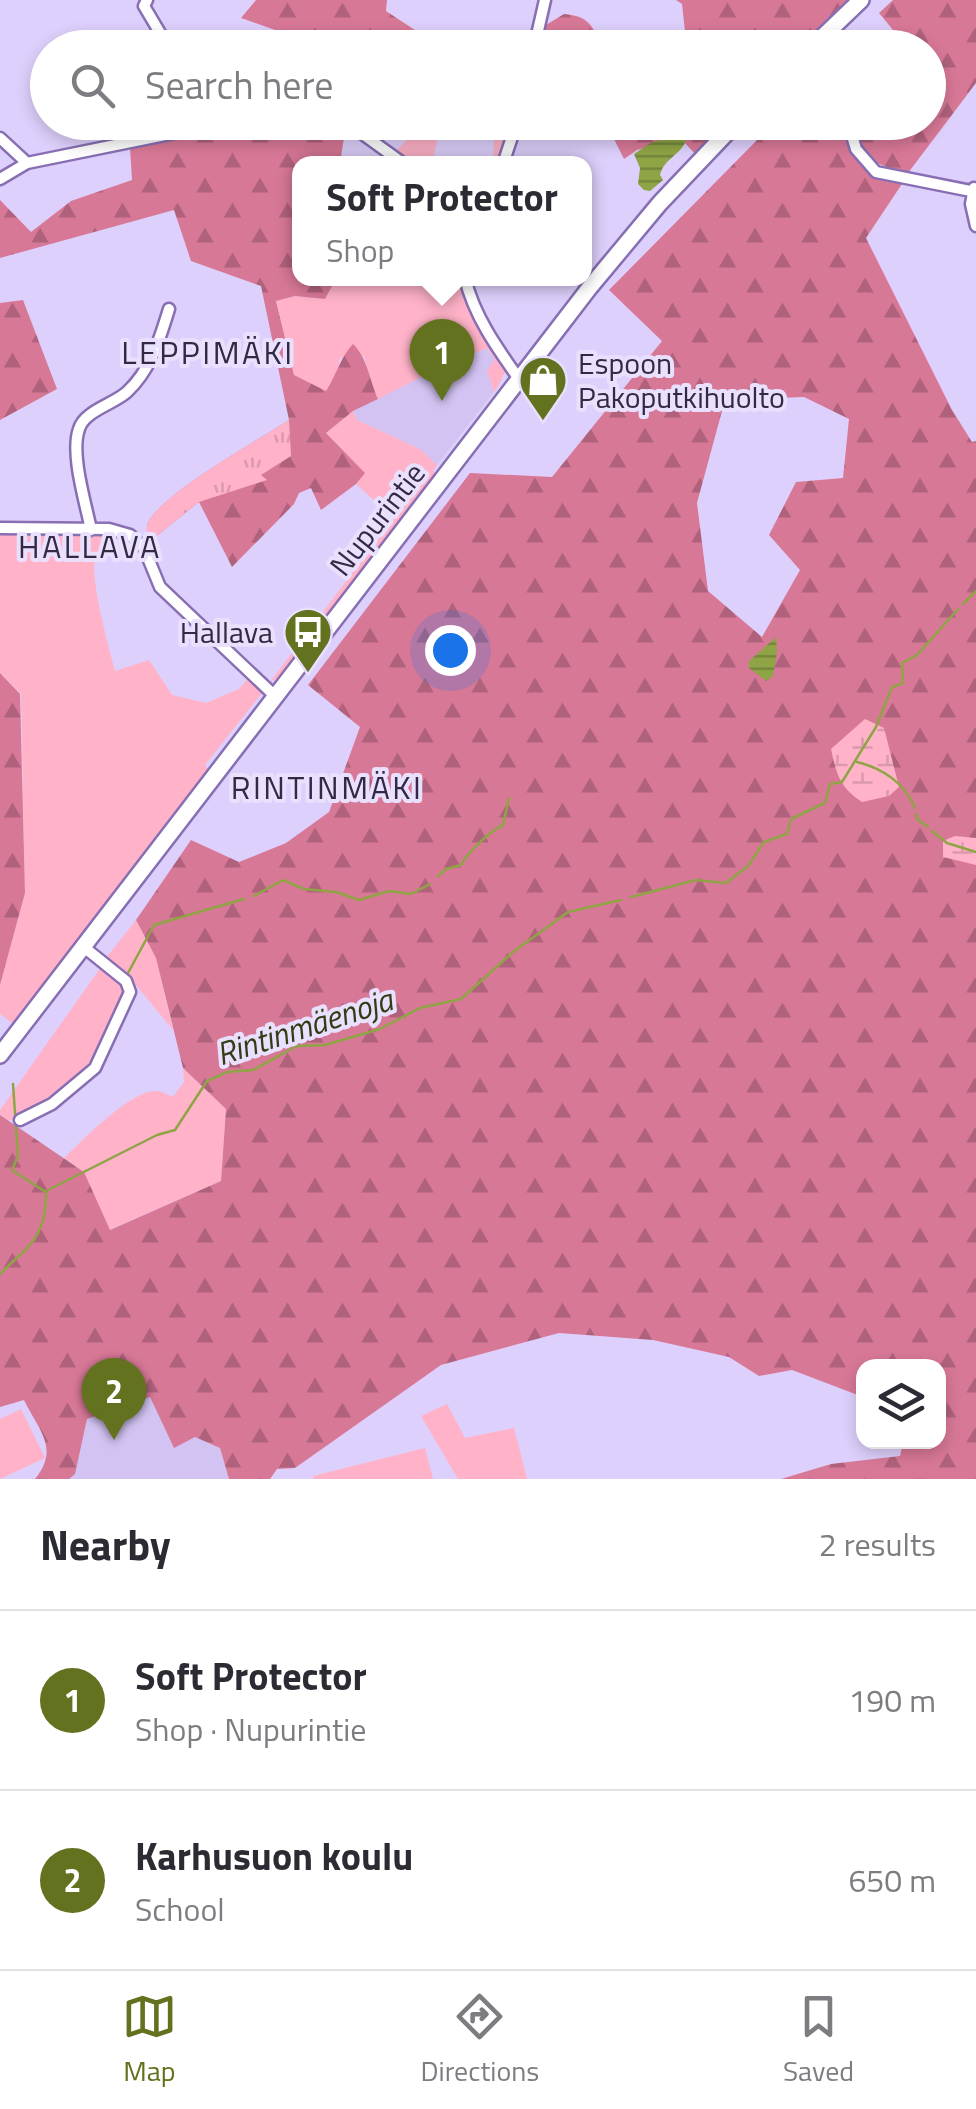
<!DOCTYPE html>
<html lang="en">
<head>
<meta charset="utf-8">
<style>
	:root { --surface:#fff; --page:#f7f7f7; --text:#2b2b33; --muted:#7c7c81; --line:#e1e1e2; --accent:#62721f }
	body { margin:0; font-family:"Titillium Web",sans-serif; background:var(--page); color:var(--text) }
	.controls { position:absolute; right:30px; bottom:30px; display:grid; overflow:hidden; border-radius:20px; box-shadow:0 5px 15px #0003 }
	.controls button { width:90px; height:90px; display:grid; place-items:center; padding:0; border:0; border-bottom:2px solid var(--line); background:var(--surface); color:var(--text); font:50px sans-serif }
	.you { position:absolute; left:450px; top:650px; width:35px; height:35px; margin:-25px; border:8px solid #fff; border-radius:50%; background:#1a73e8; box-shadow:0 0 0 15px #1a73e833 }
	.badge { display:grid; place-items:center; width:65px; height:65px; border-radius:50%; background:var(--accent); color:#fff; font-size:32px; font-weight:700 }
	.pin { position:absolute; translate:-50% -82px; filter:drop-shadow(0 2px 5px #0008) }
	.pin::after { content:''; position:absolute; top:52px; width:35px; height:30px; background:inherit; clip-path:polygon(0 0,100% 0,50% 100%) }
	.popup { position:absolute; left:292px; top:156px; width:300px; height:130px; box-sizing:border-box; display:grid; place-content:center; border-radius:20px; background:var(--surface); filter:drop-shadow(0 2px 8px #0005); font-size:32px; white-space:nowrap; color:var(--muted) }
	.popup b { font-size:38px; color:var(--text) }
	.popup::after { content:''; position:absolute; left:50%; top:100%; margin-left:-20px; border:20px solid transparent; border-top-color:var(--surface) }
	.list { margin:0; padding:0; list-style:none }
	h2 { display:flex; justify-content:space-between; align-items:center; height:130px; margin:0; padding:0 40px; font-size:42px }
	h2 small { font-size:32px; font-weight:400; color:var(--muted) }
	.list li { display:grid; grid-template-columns:65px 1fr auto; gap:30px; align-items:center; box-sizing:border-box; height:180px; padding:0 40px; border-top:2px solid var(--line) }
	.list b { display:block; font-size:38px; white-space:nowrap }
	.list p { margin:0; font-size:32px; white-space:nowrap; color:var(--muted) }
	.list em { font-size:32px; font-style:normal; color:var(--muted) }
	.icon { flex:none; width:55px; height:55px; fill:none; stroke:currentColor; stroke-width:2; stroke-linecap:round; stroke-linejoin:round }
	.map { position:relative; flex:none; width:976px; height:1479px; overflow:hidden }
	.search { position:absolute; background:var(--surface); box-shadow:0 5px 15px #0003; left:30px; right:30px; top:30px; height:110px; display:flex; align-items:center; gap:25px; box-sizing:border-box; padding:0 35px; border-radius:55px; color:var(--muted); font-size:38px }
	.sheet { height:490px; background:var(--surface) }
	nav { display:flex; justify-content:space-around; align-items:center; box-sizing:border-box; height:140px; border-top:2px solid var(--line); background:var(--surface); font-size:28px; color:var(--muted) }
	nav a { display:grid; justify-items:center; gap:5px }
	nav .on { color:var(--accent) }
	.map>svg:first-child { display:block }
	.built { fill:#d3c3f3 }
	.green { fill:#ffb2c8 }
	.forest { fill:url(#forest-firs); fill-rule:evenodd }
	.wetland { fill:url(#wetland-marsh) }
	.park { fill:url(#park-tufts) }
	.water { fill:url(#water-rules) }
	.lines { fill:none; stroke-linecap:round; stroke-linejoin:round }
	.stream { stroke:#8fa444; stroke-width:2.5 }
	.minor-casing { stroke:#886fb3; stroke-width:15 }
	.secondary-casing { stroke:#886fb3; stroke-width:20 }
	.minor { stroke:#fff; stroke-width:10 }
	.secondary { stroke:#fff; stroke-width:15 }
	.labels { text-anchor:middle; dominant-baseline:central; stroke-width:8; stroke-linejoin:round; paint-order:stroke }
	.poi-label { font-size:30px; fill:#332945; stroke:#e9e0fe; text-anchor:start }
	.street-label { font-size:30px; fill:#332945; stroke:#e9e0fe }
	.neighbourhood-label { font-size:32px; letter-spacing:2.5px; fill:#332945; stroke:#e9e0fe }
	.water-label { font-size:32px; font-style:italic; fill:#343c14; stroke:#e9e0fe }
</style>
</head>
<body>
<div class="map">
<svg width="976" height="1479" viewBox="0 0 976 1479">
	<defs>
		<pattern id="forest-firs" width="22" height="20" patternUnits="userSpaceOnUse" patternTransform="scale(2.5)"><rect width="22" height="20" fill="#d87897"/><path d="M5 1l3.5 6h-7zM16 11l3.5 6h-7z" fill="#b0627d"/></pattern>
		<pattern id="wetland-marsh" width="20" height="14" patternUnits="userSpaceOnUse" patternTransform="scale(2.5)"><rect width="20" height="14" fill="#ffb2c8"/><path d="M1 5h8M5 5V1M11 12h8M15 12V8" fill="none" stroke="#db99ad"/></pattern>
		<pattern id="park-tufts" width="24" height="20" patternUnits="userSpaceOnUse" patternTransform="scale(2.5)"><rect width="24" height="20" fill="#ffb2c8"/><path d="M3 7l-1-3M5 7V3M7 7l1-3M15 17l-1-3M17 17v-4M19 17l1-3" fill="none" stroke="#db99ad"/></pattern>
		<pattern id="water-rules" width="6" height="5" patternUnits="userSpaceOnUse" patternTransform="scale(2.5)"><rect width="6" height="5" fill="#8fa444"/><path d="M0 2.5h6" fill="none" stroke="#75863b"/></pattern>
	</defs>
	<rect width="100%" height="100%" fill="#ded0fc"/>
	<path class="built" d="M487 348 495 359 487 371 494 392 437 465 420 449 357 420 353 411 433 371Z
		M150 1397 174 1447 195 1437 220 1448 229 1479H35L47 1464 50 1452 67 1426Z"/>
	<path class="green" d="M423 123H512L498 163H493L494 139 476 130 466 137 448 133 438 136 434 155 449 163H411L395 152Z
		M336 279H460L475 317 507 368 496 390 494 392 487 371 495 359 487 348 433 371 378 399 369 379 364 356 340 358 337 374 326 391 294 375 276 300 295 296 325 299Z
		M353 411 357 420 420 449 437 465 433 471 436 474 280 677 270 682 394 518 356 484 364 472 326 433Z
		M0 531 107 532C109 546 99 548 95 560 90 579 109 649 115 671L149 660 172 695 206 703 239 689 250 676 262 693 205 765 210 772 16 1026 0 1014V985L25 893 21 694 0 673Z
		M136 920 156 958 173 1030 130 978 106 958Z
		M101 967 118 978 125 988 91 1067 48 1102 8 1121 0 1115V1110Z
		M183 1068 226 1109 221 1181 109 1230 84 1172 64 1158C82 1141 132 1088 158 1091 163 1092 168 1095 173 1097L184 1082Z
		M447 1404 465 1438 514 1428 527 1479H458L421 1416Z
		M21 1409 45 1458 0 1479V1419Z
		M425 1448 433 1479H314L313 1476Z"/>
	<path class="forest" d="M256 0H387L386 11 421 34 431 47 370 48 364 44 309 42 241 18Z
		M676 0H852L811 38 807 37 795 48 680 47 686 41 682 4Z
		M893 0H976V83L908 173C873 164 861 160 853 123L928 122V48L907 47 879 13Z
		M564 14C589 16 593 26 602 47H554L552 37 544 38 541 28Z
		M644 122 729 123 696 155 685 143 686 138 637 150 624 159 606 123Z
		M262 123H333L345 131 340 163 300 164V278L336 279 325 299 295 296 276 301 294 375 326 391C337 374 340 358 353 344 368 359 369 379 378 399L353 411 326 433 365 473 356 484 321 510 311 488 299 493 294 504 232 567 199 502 149 542C147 533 145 526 150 519 173 487 254 443 289 420L261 286 191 261 174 210 0 258V200L31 232 71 201 132 180 130 147Z
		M774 123H843C852 162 862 175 902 184L866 238 952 410 972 442 976 441V1479H781L831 1464 900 1456 903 1442H938V1366H864L863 1397 792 1370 759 1376 729 1357 653 1340 559 1333 441 1365 295 1468 277 1469 270 1479H229L220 1448 195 1437 174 1448 150 1397 87 1419 75 1474 69 1479H35C60 1448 39 1431 24 1400L0 1407V1115L84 1172 110 1230 221 1181 226 1109 183 1068 156 958 136 920 191 840 239 862 286 843 329 812 360 727 308 685 470 473 552 477 662 341 609 290ZM804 397 849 419 843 478 796 482 769 535 800 570 762 637 708 591 697 503 725 400Z
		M23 300 57 389 0 420V303Z
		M0 673 20 694 25 893 0 985Z"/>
	<path class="wetland" d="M865 719 884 728 899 787 889 796 862 802C840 788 836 773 831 749Z
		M955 836 976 838V865L943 857V841Z"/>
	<path class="park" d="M289 420 291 456 261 475 267 480 199 502 149 542C147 533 145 526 150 519 173 487 254 443 289 420Z"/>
	<path class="water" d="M682 136 687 138C682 155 664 158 660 175L663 180 650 191 644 190 638 184 640 168 634 154 652 142Z
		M776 637 777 652 773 676 766 681 749 668V661Z"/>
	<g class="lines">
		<path class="stream" d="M963 604 976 591
			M857 762C882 768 905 783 915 808
			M916 814 918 820 928 827
			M932 831 947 843 976 852
			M438 876 446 869 461 865C468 852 490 831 503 825L509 798
			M254 896 283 880 304 889 336 892 359 900 389 891 411 894 430 884
			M631 897 696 880 726 883 748 866 764 842 787 834 791 819 825 803 830 784 842 782 876 727 892 687 903 683 902 663 917 655 958 609
			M128 973 154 925 244 899
			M13 1084 18 1156 12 1170 44 1191
			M46 1191 157 1135 175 1130 207 1081 227 1072 253 1070 297 1046 325 1045 380 1029 420 1008 461 999 513 952 568 912 621 900
			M0 1274C29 1245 46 1239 46 1193"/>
		<g class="minor-casing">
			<path id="minor" d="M147 0 144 6 169 48
				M534 48 545 0
				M346 122 404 164
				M848 122 856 149 876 172 976 192
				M0 138 27 163
				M503 164 517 122
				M0 179 27 163 229 122
				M974 188 971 204 976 226
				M465 278C474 316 497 348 519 379
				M0 528 109 529 130 535 144 548 160 587 275 696
				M91 530C86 504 70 454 79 429 84 411 114 404 127 392 151 370 160 338 169 309
				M20 1120 52 1104 95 1068 130 992 126 981 85 948"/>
		</g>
		<g class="secondary-casing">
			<path id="secondary" d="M811 48 861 0
				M0 1055 590 287 660 203 737 122"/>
		</g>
		<use href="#minor" class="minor"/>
		<use href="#secondary" class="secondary"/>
	</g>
	<defs>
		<g id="shop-pin" transform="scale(2.5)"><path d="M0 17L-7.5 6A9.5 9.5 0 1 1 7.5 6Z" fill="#62721f" stroke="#e9e0fe"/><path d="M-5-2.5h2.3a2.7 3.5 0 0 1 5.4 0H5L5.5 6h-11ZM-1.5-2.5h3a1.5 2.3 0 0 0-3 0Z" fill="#fff"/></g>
		<g id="bus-pin" transform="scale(2.5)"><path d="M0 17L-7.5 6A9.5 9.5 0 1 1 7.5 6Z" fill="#62721f" stroke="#e9e0fe"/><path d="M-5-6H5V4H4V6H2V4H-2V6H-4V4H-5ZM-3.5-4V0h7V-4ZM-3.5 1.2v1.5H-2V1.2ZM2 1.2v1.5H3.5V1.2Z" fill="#fff"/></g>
	</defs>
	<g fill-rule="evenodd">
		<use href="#shop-pin" x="543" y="380"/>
		<use href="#bus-pin" x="308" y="632"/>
	</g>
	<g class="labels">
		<g class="poi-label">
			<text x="578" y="363">Espoon<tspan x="578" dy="34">Pakoputkihuolto</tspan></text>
			<text x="273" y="632" text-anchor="end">Hallava</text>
		</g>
		<g class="street-label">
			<text transform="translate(377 519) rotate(-52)">Nupurintie</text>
		</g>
		<g class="neighbourhood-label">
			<text x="208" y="352">LEPPIMÄKI</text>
			<text x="90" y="546">HALLAVA</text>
			<text x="327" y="787">RINTINMÄKI</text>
		</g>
		<g class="water-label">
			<text transform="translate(304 1026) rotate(-18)">Rintinmäenoja</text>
		</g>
	</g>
</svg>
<div class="controls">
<button><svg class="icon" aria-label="layers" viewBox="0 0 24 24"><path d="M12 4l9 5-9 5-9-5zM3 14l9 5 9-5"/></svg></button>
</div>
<div class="you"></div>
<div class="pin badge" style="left:442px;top:401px">1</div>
<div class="popup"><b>Soft Protector</b>Shop</div>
<div class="pin badge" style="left:114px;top:1440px">2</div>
<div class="search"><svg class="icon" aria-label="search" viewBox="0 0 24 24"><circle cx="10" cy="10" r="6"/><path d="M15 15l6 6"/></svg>Search here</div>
</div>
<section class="sheet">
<h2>Nearby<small>2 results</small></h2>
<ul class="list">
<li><span class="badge">1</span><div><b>Soft Protector</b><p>Shop · Nupurintie</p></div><em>190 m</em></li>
<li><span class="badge">2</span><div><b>Karhusuon koulu</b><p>School</p></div><em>650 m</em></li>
</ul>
</section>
<nav>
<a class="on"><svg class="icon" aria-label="map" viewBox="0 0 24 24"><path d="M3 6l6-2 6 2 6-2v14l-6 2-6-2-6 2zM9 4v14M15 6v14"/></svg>Map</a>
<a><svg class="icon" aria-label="directions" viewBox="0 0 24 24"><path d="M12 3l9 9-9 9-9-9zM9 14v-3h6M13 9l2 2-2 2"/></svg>Directions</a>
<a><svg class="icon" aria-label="saved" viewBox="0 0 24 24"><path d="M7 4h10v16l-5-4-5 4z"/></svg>Saved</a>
</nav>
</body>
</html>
